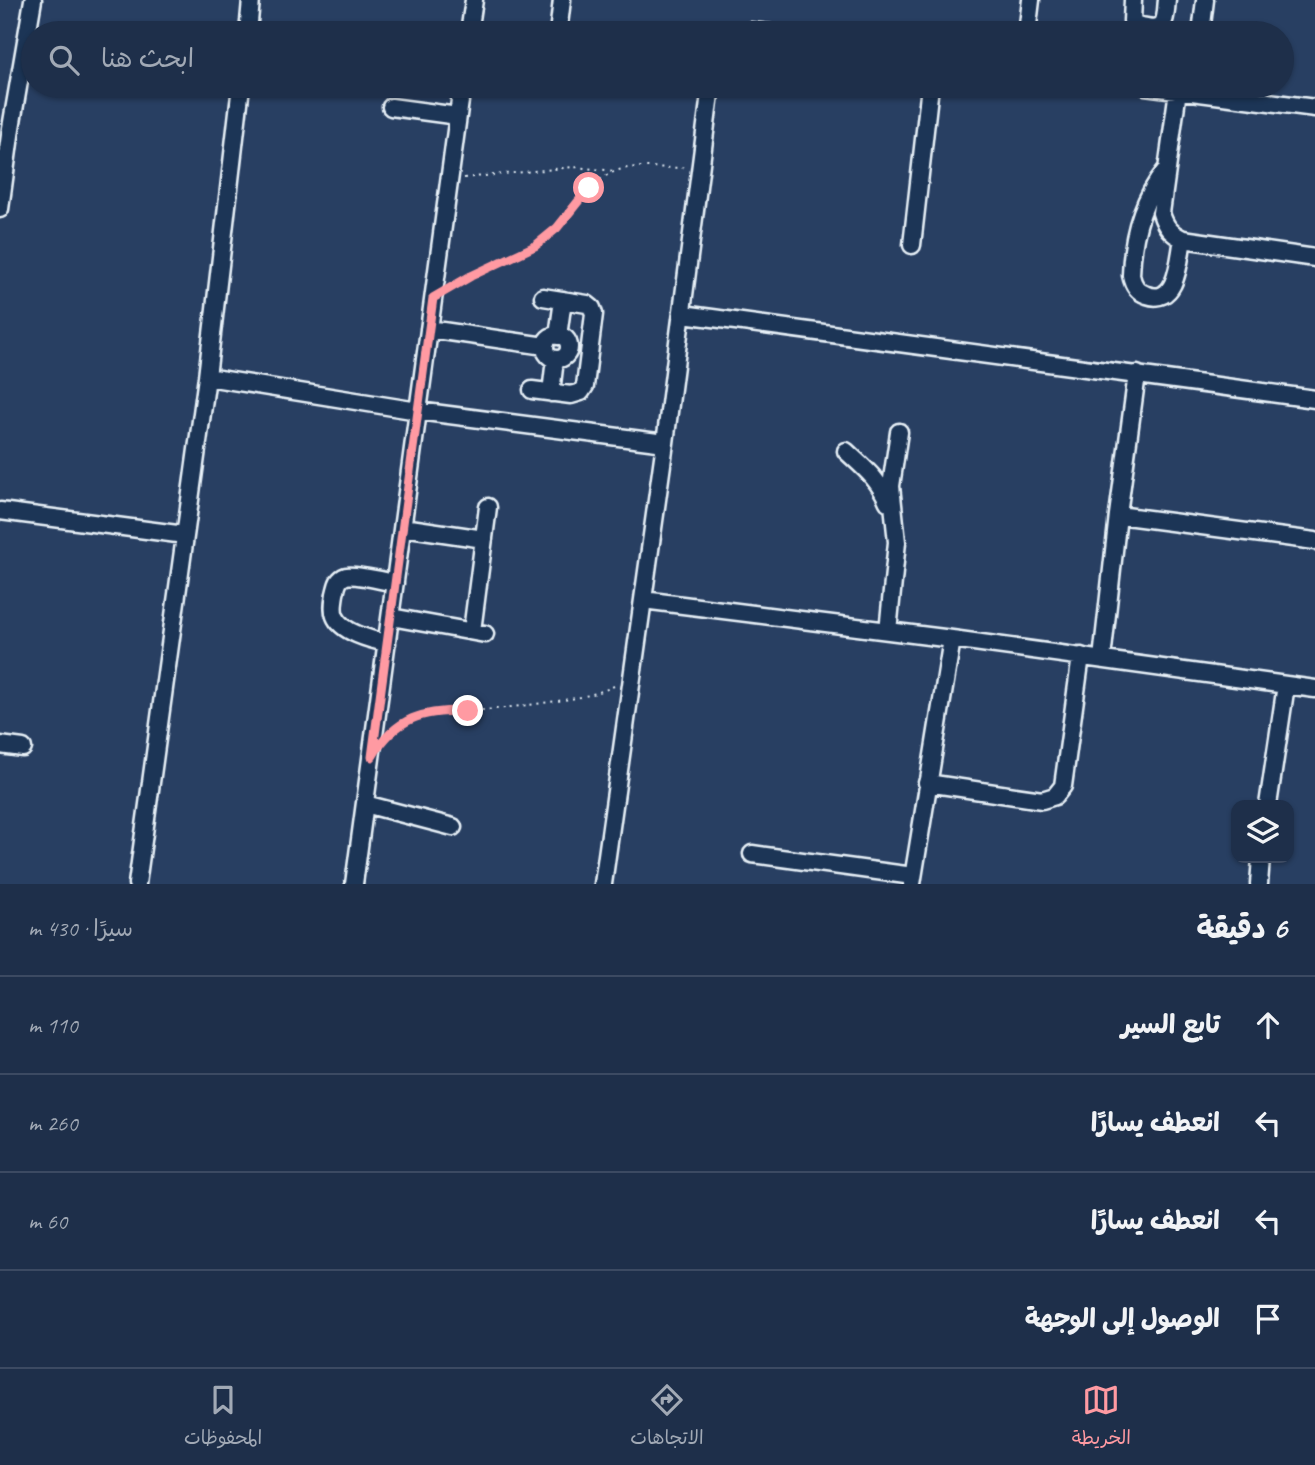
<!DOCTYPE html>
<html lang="ar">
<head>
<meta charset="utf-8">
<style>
	:root { --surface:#1e2f4a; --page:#263751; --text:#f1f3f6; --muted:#a1a9b5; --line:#3c4a62; --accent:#ff9aa2 }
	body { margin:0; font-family:Caveat,"Playpen Sans Arabic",sans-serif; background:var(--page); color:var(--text); direction:rtl }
	.controls { position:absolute; right:21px; bottom:21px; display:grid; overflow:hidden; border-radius:14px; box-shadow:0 2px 5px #0004 }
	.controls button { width:63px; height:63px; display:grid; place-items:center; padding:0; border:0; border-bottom:2px solid var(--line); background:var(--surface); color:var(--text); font:35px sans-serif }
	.stop { position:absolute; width:21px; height:21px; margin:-16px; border:5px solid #ff9aa2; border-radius:50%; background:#fff }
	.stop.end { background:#ff9aa2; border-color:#fff; box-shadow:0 2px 7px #0008 }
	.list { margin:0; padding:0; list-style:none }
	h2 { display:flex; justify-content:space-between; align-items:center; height:91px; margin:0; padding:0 28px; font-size:30px }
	h2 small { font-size:23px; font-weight:400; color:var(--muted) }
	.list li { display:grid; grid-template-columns:46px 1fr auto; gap:21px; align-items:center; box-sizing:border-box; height:98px; padding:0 28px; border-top:2px solid var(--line) }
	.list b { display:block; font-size:26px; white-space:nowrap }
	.list em { font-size:23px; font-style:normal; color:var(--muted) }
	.icon { flex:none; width:38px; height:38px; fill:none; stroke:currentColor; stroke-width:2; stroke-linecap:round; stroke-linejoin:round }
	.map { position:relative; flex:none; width:1315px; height:884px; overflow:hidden; direction:ltr }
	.search { position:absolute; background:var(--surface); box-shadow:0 2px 5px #0004; left:21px; right:21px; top:21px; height:77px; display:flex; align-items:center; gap:18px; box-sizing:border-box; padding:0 24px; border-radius:38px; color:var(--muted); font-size:26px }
	.sheet { height:483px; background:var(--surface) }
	nav { display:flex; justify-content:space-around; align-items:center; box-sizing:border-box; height:98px; border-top:2px solid var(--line); background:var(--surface); font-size:19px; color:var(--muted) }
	nav a { display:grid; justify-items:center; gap:4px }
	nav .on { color:var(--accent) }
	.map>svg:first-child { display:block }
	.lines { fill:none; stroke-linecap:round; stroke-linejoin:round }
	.minor-casing { stroke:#e8f1f8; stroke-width:21 }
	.path { stroke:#e8f1f8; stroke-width:2; stroke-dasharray:2 5; stroke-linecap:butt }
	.minor { stroke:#1d3557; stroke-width:16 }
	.route { stroke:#ff9aa2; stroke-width:9 }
</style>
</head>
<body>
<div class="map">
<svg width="1315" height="884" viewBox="0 0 1315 884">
	<rect width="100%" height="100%" fill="#283f62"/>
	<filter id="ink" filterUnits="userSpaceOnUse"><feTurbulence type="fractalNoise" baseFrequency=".0143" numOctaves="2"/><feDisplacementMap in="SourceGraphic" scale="14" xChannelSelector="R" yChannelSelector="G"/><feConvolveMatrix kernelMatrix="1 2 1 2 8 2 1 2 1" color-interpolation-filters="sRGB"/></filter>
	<g filter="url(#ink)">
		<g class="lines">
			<g class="minor-casing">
				<path id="minor" d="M1133 0 1132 21C1137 26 1140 26 1147 27 1168 31 1165 15 1167 0
					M248 33 251 0
					M469 33 474 0
					M558 33 562 0
					M738 33 750 31 770 33
					M1027 33 1031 0
					M1201 33 1205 0
					M1145 86 1315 108
					M1178 90 1161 213C1165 226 1170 233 1183 239L1315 258
					M391 107 458 116
					M1165 171C1142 200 1132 238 1131 275 1133 285 1137 292 1147 295 1178 306 1179 258 1183 239
					M0 209 11 128 33 0
					M912 245 930 86
					M683 314 1315 399
					M429 329 545 346
					M545 347a12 12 0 1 1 24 0a12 12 0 1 1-24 0Z
					M558 336 563 300
					M207 377 418 411 665 443
					M532 390 571 395 581 392 585 386 594 314 592 308 587 304 543 297
					M551 393 555 359
					M846 451C864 468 878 478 888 502
					M0 511 185 535
					M1118 515 1315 541
					M403 527 484 539
					M643 600 952 639 1315 689
					M391 617 485 634
					M472 631 488 507
					M888 631 897 542 891 486 899 432
					M387 643C371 640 341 632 335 616 332 609 334 601 335 594 337 587 337 579 346 576 355 574 384 581 395 583
					M1102 659 1118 515 1137 374
					M0 745 23 748
					M927 783 1042 800 1055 796 1063 786 1081 656
					M365 804 453 827
					M1268 805 1286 685
					M752 854 913 876
					M137 884 207 377 241 86
					M354 884 462 86
					M603 884 665 443 711 86
					M912 884 952 639
					M1259 884 1261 858"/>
			</g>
			<path class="path" d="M464 178 574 167 615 171
				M449 288C462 281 475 274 488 268 508 259 529 252 546 238 571 218 584 183 616 171 638 163 663 170 686 167
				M389 733C422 706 443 713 482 710 500 709 518 706 536 704 563 700 590 698 616 685"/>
			<use href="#minor" class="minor"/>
		</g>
	</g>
	<g class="lines" filter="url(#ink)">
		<path class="route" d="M468 711C423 710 396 717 372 757L433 298 471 276 535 246 557 228 589 188"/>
	</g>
</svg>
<div class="controls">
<button><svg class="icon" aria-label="layers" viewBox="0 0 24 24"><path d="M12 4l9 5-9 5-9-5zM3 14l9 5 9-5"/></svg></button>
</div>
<div class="stop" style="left:589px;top:188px"></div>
<div class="stop end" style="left:468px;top:711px"></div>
<div class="search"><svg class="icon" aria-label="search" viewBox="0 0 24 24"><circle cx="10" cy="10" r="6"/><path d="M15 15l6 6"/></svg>ابحث هنا</div>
</div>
<section class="sheet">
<h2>6 دقيقة<small>سيرًا · 430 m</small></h2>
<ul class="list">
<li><svg class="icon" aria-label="ahead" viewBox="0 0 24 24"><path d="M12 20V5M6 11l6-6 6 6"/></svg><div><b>تابع السير</b></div><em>110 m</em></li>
<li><svg class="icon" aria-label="left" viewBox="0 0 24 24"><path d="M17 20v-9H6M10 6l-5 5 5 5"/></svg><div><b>انعطف يسارًا</b></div><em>260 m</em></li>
<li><svg class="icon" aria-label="left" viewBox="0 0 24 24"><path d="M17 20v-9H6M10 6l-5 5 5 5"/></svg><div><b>انعطف يسارًا</b></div><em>60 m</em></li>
<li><svg class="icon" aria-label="arrive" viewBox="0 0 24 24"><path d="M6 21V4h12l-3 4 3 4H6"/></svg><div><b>الوصول إلى الوجهة</b></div></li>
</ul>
</section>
<nav>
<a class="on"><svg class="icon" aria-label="map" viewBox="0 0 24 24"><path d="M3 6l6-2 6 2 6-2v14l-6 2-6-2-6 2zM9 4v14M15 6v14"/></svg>الخريطة</a>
<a><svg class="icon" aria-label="directions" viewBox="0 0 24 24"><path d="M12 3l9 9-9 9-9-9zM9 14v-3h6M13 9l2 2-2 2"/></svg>الاتجاهات</a>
<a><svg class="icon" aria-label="saved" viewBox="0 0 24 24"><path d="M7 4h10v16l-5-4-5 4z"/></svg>المحفوظات</a>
</nav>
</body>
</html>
